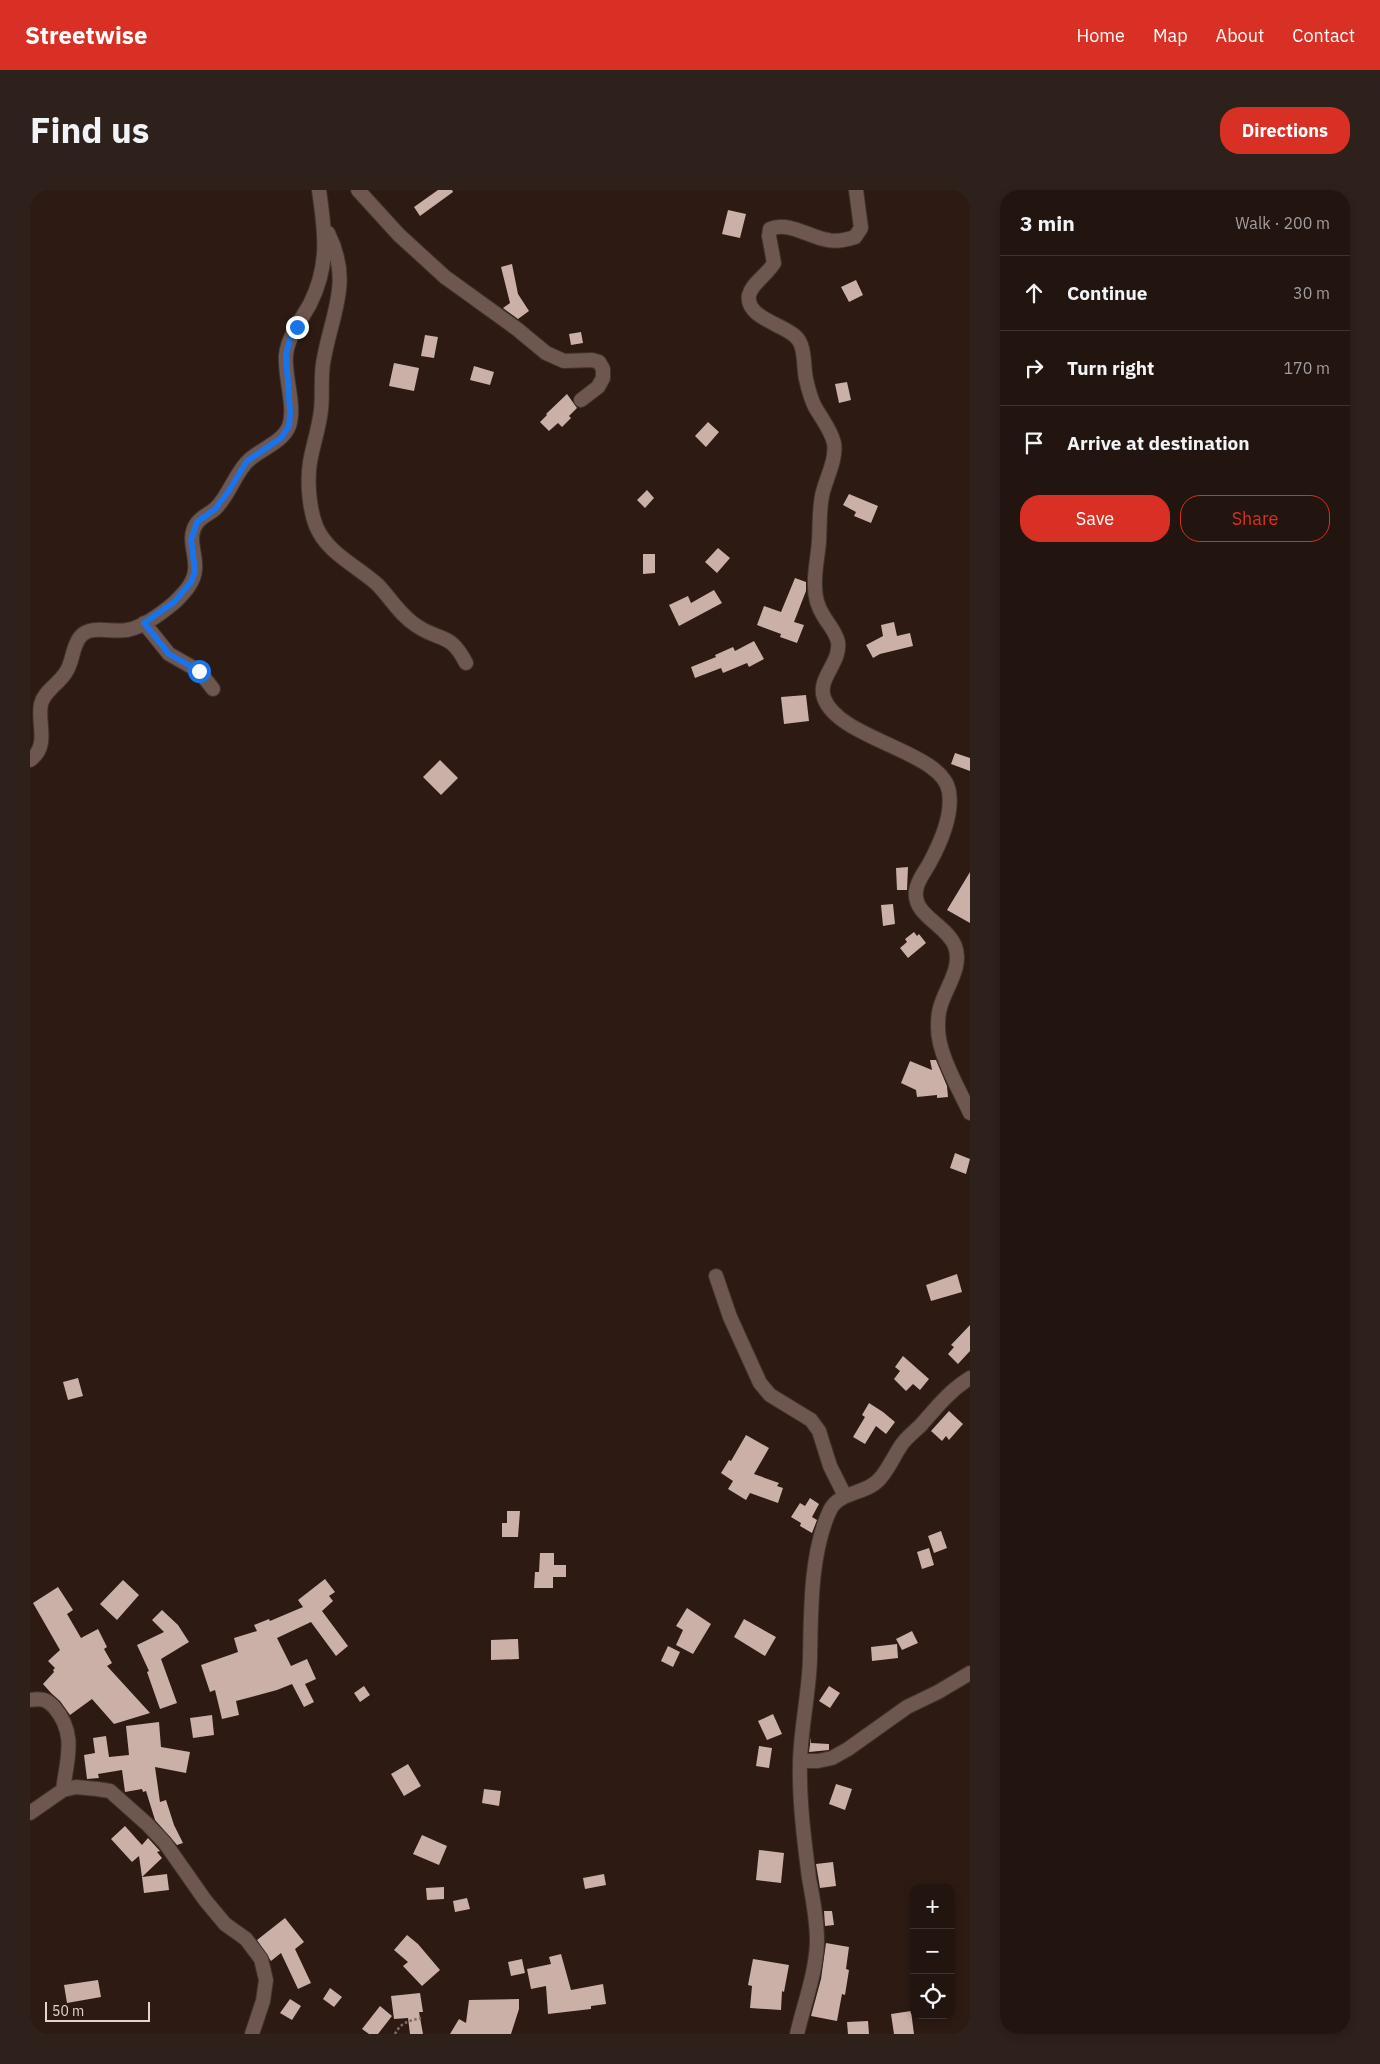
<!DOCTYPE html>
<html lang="en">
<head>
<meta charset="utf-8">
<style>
	:root { --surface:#22140e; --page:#2e211c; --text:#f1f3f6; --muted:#a29e9e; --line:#3f332e; --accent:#d93025 }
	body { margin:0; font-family:"IBM Plex Sans",sans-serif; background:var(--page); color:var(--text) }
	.controls { position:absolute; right:15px; bottom:15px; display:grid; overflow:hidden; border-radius:10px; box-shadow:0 2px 8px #0003 }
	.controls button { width:45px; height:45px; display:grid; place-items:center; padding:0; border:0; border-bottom:1px solid var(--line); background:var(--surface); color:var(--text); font:25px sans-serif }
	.scale { position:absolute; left:15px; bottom:12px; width:105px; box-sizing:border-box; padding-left:5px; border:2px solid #e2d4cf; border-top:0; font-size:14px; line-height:18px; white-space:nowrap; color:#e2d4cf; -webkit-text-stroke:4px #2d1a13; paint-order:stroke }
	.stop { position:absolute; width:15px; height:15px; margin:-11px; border:4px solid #1a73e8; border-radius:50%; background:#fff }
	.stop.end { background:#1a73e8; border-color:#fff; box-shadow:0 1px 5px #0008 }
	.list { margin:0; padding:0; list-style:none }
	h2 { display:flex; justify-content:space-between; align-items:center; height:65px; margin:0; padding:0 20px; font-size:21px }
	h2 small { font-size:16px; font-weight:400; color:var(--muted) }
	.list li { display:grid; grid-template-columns:32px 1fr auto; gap:15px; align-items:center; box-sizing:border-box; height:75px; padding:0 20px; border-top:1px solid var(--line) }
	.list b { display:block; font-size:19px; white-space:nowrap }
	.list em { font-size:16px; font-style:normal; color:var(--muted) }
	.actions { display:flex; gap:10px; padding:15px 20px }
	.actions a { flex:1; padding:11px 0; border:1px solid var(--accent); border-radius:20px; text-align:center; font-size:18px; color:var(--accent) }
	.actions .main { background:var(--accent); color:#fff }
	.icon { flex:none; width:28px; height:28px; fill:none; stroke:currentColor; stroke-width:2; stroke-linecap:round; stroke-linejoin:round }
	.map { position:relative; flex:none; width:940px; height:1844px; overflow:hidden; border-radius:20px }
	header { display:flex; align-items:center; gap:30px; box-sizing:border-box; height:70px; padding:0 25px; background:var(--accent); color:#fff }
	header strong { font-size:24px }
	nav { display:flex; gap:28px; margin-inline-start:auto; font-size:18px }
	.intro { display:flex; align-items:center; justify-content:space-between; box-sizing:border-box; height:120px; padding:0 30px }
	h1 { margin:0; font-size:35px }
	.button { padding:12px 22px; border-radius:20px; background:var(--accent); color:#fff; font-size:18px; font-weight:700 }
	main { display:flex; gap:30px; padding:0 30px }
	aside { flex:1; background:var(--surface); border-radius:20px; box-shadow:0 2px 8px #0003 }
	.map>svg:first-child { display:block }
	.building { fill:#cab0a6 }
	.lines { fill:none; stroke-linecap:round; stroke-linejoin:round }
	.minor-casing { stroke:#41332f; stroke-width:16 }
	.path { stroke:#7d6c66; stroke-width:2.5; stroke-dasharray:2.5 2.5; stroke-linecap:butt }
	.minor { stroke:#6e574f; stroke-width:14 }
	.route { stroke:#1a73e8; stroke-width:6 }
</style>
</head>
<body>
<header>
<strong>Streetwise</strong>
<nav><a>Home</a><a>Map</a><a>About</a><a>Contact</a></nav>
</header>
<div class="intro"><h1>Find us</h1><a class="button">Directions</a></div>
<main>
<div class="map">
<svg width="940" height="1844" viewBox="0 0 940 1844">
	<rect width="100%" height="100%" fill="#2d1a13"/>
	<path class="building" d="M408 0H422L423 2 390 26 384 17Z
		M698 20 716 24 710 48 692 44Z
		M482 74 488 104 499 121 488 129 473 118 480 113 471 77Z
		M826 90 833 105 819 112 811 97Z
		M551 142 553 153 541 155 539 144Z
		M395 145 408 147 404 168 391 166Z
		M364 173 389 178 384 201 359 196Z
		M444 176 464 182 460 195 440 190Z
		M817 192 821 210 809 213 805 194Z
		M537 204 547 218 539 226 541 228 532 237 528 233 519 241 510 232 517 225 516 224Z
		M678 232 689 242 676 257 665 246Z
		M617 300 624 308 615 318 607 310Z
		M819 304 848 316 841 333 824 326 826 322 813 315Z
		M688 358 700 368 687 383 675 372Z
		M613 364H625V383L613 384Z
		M765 388 776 392V401L764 432 774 435 767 453 750 447 751 444 727 435 734 416 751 422Z
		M684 400 692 413 649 436 639 415 658 406 661 413Z
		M864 432 867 446 880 443 883 456 850 464 843 468 836 455 853 446 851 435Z
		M724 451 734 469 719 477 717 473 693 483 691 478 665 488 661 477 686 467 685 465 703 457 705 461Z
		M776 505 779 531 754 534 751 507Z
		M925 563 940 568V581L921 574Z
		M410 570 428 588 411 605 393 587Z
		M878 677 877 700H867L866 678Z
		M940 682V733L917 720Z
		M863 714 865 734 853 736 851 715Z
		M884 742 887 746 889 744 896 753 878 768 870 758 877 752 875 749Z
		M900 870H906L917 896 918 907 907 908V905L887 907 886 900 871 893 880 871 902 880Z
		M925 963 940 969 936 984 920 978Z
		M927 1084 932 1102 901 1111 896 1095Z
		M940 1135V1161L928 1174 918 1164 924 1157 921 1155Z
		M873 1166 899 1189 890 1200 883 1194 876 1201 864 1189 870 1181 865 1177Z
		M48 1188 53 1206 38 1210 33 1192Z
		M839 1213 853 1222 865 1232 856 1244 846 1236 835 1254 823 1247 835 1227 832 1225Z
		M919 1221 933 1234 919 1250 916 1246 912 1251 901 1241Z
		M716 1245 739 1258 724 1284 749 1293 747 1296 753 1298 748 1313 720 1303 716 1310 698 1299 703 1291 691 1283 699 1270 701 1271Z
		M780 1308 789 1314 782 1327 787 1330 782 1343 770 1336 771 1333 761 1327 770 1313 775 1316Z
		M477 1321H490L488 1347H472V1333H477Z
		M911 1341 917 1358 904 1363 898 1346Z
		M899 1358 904 1375 892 1379 887 1362Z
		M510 1363H524V1375H536V1387H523V1398H504L505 1382H509Z
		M295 1389 305 1402 299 1406 303 1411 292 1421 318 1456 306 1466 281 1432 247 1448 261 1476 277 1469 286 1489 275 1494 284 1512 274 1517 262 1494 247 1500 206 1511 209 1525 192 1529 185 1500 180 1502 171 1475 208 1462 204 1448 227 1441 224 1435 239 1429 240 1431 273 1417 268 1410Z
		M93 1390 109 1405 87 1430 70 1414Z
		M28 1397 43 1420 37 1424 51 1448 68 1439 77 1457 74 1459 82 1473 77 1476 120 1523 84 1534 62 1509 40 1525 30 1511 21 1503 13 1494 24 1482 23 1480 25 1478 18 1471 30 1460 3 1413Z
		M657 1418 681 1434 663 1464 646 1455 653 1440 646 1436Z
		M132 1420 148 1435 159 1452 131 1469 147 1513 130 1519 117 1482 119 1481 107 1455 134 1442 122 1430Z
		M714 1429 746 1447 735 1466 704 1447Z
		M882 1441 888 1453 872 1460 866 1449Z
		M488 1449 489 1469 461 1470V1450Z
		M867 1454 868 1468 842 1471 841 1457Z
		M638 1456 650 1462 643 1477 631 1471Z
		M334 1496 340 1505 330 1512 324 1503Z
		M799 1496 810 1503 800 1518 789 1511Z
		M743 1524 752 1544 737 1550 728 1531Z
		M182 1525 184 1545 163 1548 160 1528Z
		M129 1532 131 1557 160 1562 156 1583 125 1577 130 1612 136 1610 144 1635 153 1653 147 1655 125 1630 116 1601 113 1602 112 1599 95 1602 92 1580 68 1584 69 1588 57 1589 54 1565 65 1563 63 1548 76 1546 79 1567 99 1565 96 1536Z
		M781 1547V1553L799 1554V1560L779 1562Z
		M729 1556 742 1558 739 1578 726 1576Z
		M378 1574 391 1596 374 1606 361 1584Z
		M806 1594 822 1599 815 1620 799 1614Z
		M454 1599 471 1601 469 1616 452 1613Z
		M95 1636 112 1655 118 1648 130 1661 127 1662 132 1668 112 1687 109 1666 102 1672 81 1649Z
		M392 1645 417 1656 409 1675 383 1664Z
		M729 1660 754 1663 751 1693 726 1690Z
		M803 1672 806 1696 790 1698 786 1674Z
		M137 1684 139 1700 114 1703 112 1687Z
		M574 1684 576 1695 555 1699 553 1688Z
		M414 1697V1709L397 1710 396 1698Z
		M437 1708 440 1719 425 1722 423 1711Z
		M794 1721H802L804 1735 795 1736Z
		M255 1728 274 1752 265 1759 281 1793 268 1799 251 1763 241 1771 227 1750Z
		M377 1745 388 1754 410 1780 392 1796 373 1776 378 1772 364 1760Z
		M796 1753 819 1757 816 1779 819 1780 815 1805 812 1804 807 1831 781 1826 791 1789Z
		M531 1764 541 1800 573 1794 576 1814 561 1816V1819L518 1824 516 1796 501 1799 497 1779 521 1774 519 1767Z
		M492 1769 495 1783 481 1786 478 1772Z
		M723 1769 759 1775 754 1802 752 1801 751 1820 720 1818 722 1796 718 1795Z
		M68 1790 71 1807 37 1813 34 1795Z
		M300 1798 312 1807 304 1817 293 1809Z
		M390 1803 393 1822H389L393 1844H380L378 1828 364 1829 361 1806Z
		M260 1809 271 1816 262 1830 250 1823Z
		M489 1809V1819L481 1844H420L429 1829 436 1833 439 1810Z
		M350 1816 362 1826 348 1844H339L332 1839Z
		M881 1821 884 1844H864L861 1824Z
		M838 1831 839 1844H818L817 1832Z"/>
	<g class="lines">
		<g class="minor-casing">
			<path id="minor" d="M328 0 369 45 415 87 487 139 516 163 534 171 562 170 569 172 573 179V188L568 197 551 210
				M826 0 831 38 825 47C816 50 807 52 798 50 779 47 759 31 740 39L739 46 744 73C738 84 722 93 719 105 715 127 752 134 765 146 776 155 773 176 776 189 778 198 781 209 785 217 792 229 801 240 804 253 807 270 795 290 792 306 789 322 790 336 789 351 788 366 784 382 785 397 785 406 788 417 793 425 798 434 806 442 808 452 811 473 787 488 794 508 809 550 914 561 919 602 923 626 910 654 899 674 894 683 887 691 886 701 883 726 916 734 925 756 933 778 915 798 910 818 908 824 908 832 908 838 908 864 929 899 940 923
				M298 43C322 91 303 120 294 168 290 185 293 203 291 220 289 238 283 255 280 272 277 291 279 318 286 336 297 363 327 376 348 395 361 409 371 426 387 436 411 452 420 442 436 473
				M114 433 139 464 169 481 183 499
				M0 570C20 556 7 534 11 514 14 501 29 494 36 482 43 472 42 457 50 447 60 434 83 443 97 440 114 437 132 423 145 412 154 403 164 393 165 380 167 364 156 348 167 333 171 327 179 324 185 319 199 306 206 281 219 270 231 259 253 252 259 236 266 217 254 186 256 165 258 146 271 130 280 114 300 74 295 42 289 0
				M686 1086 700 1127 730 1193 740 1205 781 1230 789 1241 800 1276 815 1306
				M0 1510C10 1508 17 1509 24 1517 47 1544 37 1568 33 1600
				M770 1571H788L802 1568 818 1559 877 1517 908 1502 940 1483
				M0 1623 33 1600 46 1597 67 1599 80 1601 117 1634 135 1653 175 1710 195 1734 216 1749 231 1769 236 1790 233 1811 222 1844
				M767 1844C774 1814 786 1783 787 1752 787 1730 783 1709 779 1688 774 1649 769 1610 770 1571 771 1537 779 1503 780 1469 781 1422 780 1363 800 1320 810 1300 839 1305 852 1286 860 1276 865 1264 872 1254 877 1247 885 1241 891 1235 906 1218 920 1200 940 1188"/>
		</g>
		<path class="path" d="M365 1844C371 1832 379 1831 391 1828"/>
		<use href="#minor" class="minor"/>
	</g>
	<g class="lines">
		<path class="route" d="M169 481 139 464 114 433 144 412 161 392 165 381 161 350 167 332 185 319 198 302 217 271 251 248 259 236 260 221 256 165 260 149 267 137"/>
	</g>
</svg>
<div class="controls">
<button>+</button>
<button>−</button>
<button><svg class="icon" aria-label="locate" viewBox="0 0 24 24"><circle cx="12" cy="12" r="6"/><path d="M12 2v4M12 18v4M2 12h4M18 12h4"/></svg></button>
</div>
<div class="scale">50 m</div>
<div class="stop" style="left:169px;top:481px"></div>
<div class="stop end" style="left:267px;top:137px"></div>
</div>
<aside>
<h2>3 min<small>Walk · 200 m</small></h2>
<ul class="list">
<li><svg class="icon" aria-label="ahead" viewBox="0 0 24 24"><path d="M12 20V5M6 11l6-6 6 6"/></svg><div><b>Continue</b></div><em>30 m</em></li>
<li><svg class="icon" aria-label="right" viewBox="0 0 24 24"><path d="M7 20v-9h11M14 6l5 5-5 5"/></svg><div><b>Turn right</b></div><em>170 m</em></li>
<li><svg class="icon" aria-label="arrive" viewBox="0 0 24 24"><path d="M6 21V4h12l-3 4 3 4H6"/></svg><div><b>Arrive at destination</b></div></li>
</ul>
<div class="actions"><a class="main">Save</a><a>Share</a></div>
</aside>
</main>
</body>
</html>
